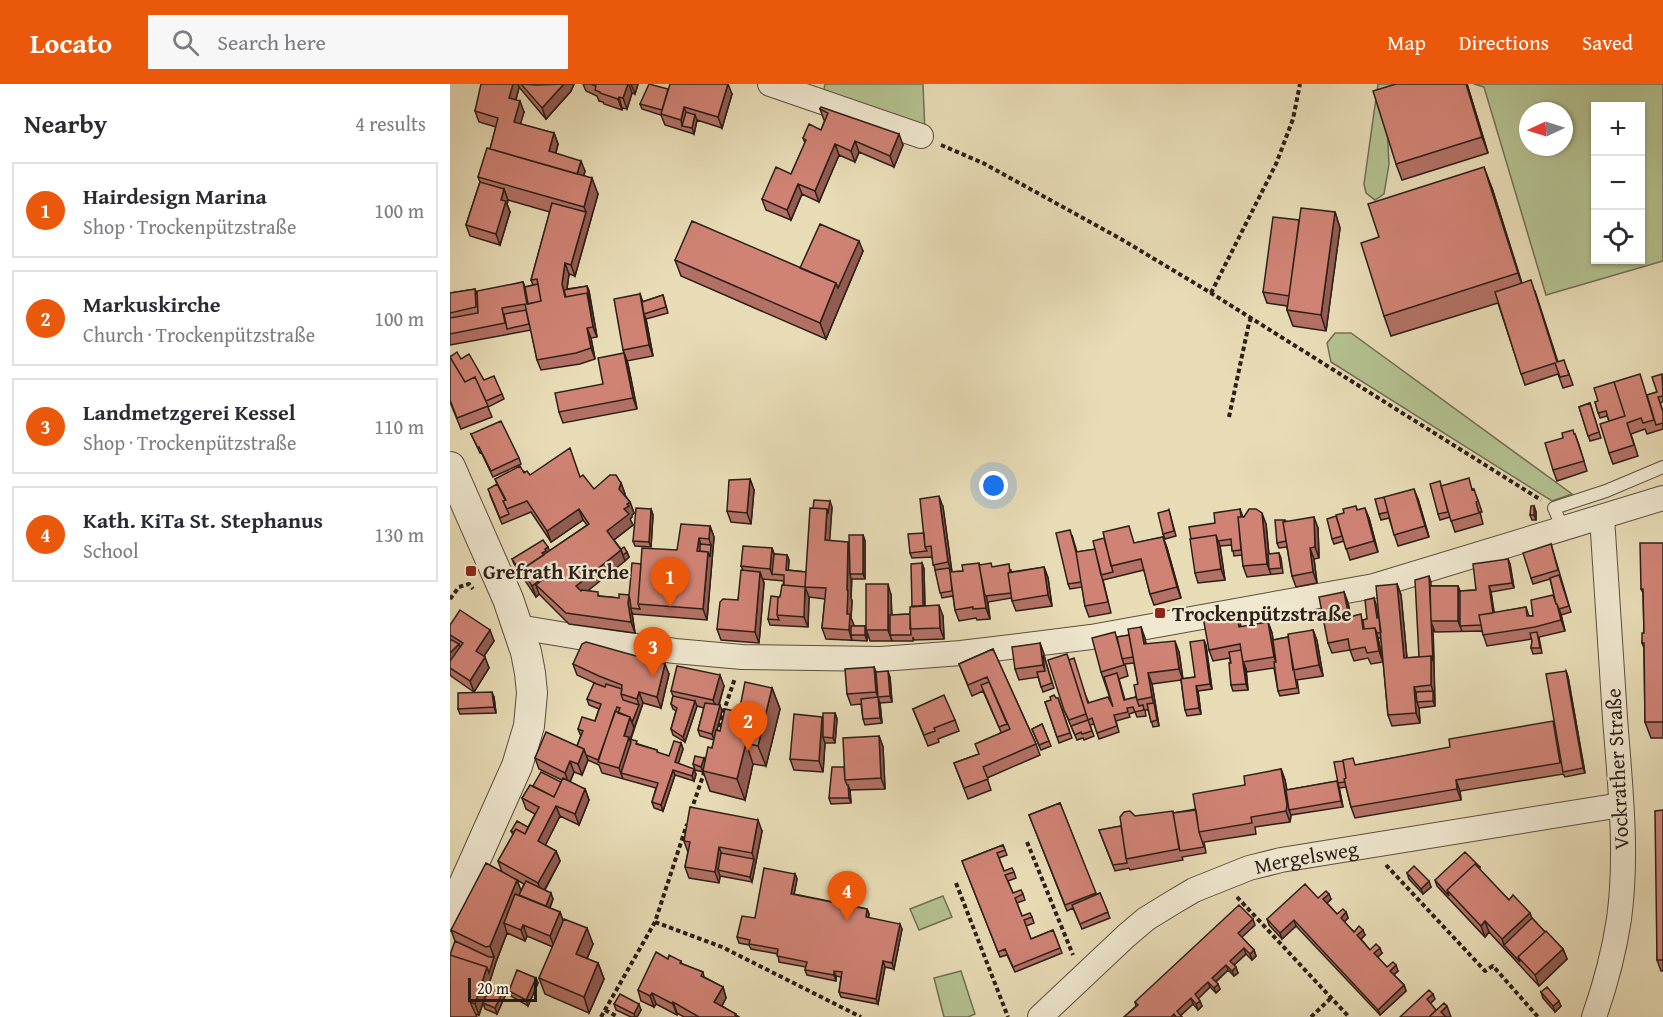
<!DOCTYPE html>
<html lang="en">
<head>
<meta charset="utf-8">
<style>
	:root { --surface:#fff; --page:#f7f7f7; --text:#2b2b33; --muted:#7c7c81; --line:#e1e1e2; --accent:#ea580c }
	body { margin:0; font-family:"Gentium Book Plus",serif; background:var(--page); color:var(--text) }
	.controls { position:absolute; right:18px; top:18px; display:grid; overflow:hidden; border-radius:0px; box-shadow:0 2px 4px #0004 }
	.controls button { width:54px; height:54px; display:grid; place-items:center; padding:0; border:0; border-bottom:2px solid var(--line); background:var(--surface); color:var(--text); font:30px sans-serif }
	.compass { position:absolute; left:1069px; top:18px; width:54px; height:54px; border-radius:50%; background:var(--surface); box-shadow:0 2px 4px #0004; rotate:266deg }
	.scale { position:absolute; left:18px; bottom:15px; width:69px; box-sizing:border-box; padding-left:6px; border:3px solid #2c1f17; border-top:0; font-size:16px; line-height:21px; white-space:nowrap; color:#2c1f17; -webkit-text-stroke:4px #f0e8d0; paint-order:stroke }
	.you { position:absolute; left:544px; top:402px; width:21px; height:21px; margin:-15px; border:4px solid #fff; border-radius:50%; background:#1a73e8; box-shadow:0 0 0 9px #1a73e833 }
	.badge { display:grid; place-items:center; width:39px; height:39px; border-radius:50%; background:var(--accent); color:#fff; font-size:20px; font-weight:700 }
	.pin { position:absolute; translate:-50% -50px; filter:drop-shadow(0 2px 3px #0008) }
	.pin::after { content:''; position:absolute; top:32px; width:21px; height:18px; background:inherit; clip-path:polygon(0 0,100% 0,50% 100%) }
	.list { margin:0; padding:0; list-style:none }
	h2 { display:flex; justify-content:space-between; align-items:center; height:78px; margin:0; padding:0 24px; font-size:26px }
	h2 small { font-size:20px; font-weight:400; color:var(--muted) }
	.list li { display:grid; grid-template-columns:39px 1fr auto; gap:18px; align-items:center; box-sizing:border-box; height:96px; margin:0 12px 12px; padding:0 12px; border:2px solid var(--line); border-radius:0px }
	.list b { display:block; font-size:22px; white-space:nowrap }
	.list p { margin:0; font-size:20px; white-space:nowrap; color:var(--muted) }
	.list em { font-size:20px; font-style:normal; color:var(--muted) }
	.icon { flex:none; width:33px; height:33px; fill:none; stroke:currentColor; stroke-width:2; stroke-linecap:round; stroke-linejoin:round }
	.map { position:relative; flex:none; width:1213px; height:933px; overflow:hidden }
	header { display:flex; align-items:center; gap:36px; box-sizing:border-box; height:84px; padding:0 30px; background:var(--accent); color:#fff }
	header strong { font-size:28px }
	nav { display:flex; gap:33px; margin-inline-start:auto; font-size:21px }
	.search { width:420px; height:54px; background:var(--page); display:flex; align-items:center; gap:15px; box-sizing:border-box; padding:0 21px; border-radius:0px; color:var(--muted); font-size:22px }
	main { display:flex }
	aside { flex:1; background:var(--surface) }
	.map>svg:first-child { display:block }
	.green { fill:#b4c190; stroke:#707054; stroke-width:1.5; fill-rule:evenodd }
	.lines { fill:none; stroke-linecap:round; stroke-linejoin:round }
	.service-casing { stroke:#5b4e3f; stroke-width:14 }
	.minor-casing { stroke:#5b4e3f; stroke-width:26 }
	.tertiary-casing { stroke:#5b4e3f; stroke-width:32 }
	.path { stroke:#2c1f17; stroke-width:4; stroke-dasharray:4.5 3; stroke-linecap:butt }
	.service { stroke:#f0e8d0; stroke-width:12 }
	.minor { stroke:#f0e8d0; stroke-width:24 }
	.tertiary { stroke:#f0e8d0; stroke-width:30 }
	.wall { fill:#b37165; stroke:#2c1f17; stroke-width:1.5; fill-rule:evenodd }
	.shaded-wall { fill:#925c52; stroke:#2c1f17; stroke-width:1.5 }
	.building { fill:#d08375; stroke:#2c1f17; stroke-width:1.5 }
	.poi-dot { fill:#8f2418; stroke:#f0e8d0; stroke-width:2 }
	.labels { text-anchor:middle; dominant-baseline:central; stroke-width:4.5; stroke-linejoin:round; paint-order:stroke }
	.poi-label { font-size:21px; font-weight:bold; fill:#2c1f17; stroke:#f0e8d0; text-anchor:start }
	.street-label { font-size:21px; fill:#2c1f17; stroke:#f0e8d0 }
</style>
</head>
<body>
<header>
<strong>Locato</strong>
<div class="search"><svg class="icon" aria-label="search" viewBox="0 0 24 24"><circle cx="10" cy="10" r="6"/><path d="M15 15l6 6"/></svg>Search here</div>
<nav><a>Map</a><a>Directions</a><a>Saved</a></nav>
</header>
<main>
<aside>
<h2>Nearby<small>4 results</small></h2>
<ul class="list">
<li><span class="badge">1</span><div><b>Hairdesign Marina</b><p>Shop · Trockenpützstraße</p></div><em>100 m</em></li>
<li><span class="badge">2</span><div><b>Markuskirche</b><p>Church · Trockenpützstraße</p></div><em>100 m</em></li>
<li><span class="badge">3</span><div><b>Landmetzgerei Kessel</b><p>Shop · Trockenpützstraße</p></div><em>110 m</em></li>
<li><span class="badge">4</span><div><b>Kath. KiTa St. Stephanus</b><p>School</p></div><em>130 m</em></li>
</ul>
</aside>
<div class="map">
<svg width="1213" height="933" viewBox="0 0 1213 933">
	<rect width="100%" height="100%" fill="#e8dcb6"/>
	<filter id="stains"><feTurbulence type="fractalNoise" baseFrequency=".00333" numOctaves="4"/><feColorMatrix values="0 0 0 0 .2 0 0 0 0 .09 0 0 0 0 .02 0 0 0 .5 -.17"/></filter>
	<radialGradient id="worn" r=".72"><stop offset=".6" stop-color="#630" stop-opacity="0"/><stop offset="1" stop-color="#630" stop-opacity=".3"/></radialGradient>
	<path class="green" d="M375 0H473L475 49 373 10Z
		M928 0H985L936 22 939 80 934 110 925 116 916 109 914 100Z
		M1024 0H1213V177L1096 211 1034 3ZM1146 22H1190V176H1146ZM1078 27H1114V63H1078Z
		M885 249H901L1122 410 1102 417 881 278 877 259Z
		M493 812 502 833 469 846 460 825Z
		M511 887 525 930 518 933H494L484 894Z"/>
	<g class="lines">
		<g class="service-casing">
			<path id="service" d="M1113 445 1104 424 1156 407 1213 383"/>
		</g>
		<g class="minor-casing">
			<g id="minor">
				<path d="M320 0 471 52"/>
				<path d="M68 543 171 560 225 567 292 573 431 575 511 569 641 553 924 502 1213 414"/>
				<path id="s1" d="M590 933 676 852 696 835 722 819 744 806 799 784 831 776 1171 721"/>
				<path d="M1144 933C1155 902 1164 868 1169 835 1178 769 1170 701 1165 634 1161 567 1156 500 1152 433"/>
			</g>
		</g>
		<g class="tertiary-casing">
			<path id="tertiary" d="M0 383 58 515 76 568 80 589 82 609 79 642 67 682 0 832"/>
		</g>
		<path class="path" d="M491 61 533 79 671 155 761 209 1091 416
			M761 209 826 80 843 35 850 0
			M779 333 799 239 801 234
			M0 515 9 503 19 500 23 505
			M266 650 285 594
			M241 727 255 686
			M577 758 623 871
			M936 781 1035 887 1043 882 1088 933
			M506 799 558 933
			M787 813 899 933
			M205 838 272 863 411 933
			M155 926 168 933
			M151 933 205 838 237 740
			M861 933 881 914"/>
		<use href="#service" class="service"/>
		<use href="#minor" class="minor"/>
		<use href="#tertiary" class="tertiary"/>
	</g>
	<path class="wall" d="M33 0H124L121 7 96 35 69 3 66 16 74 28 70 40 104 49 108 60 106 69 135 87 134 91 148 110 125 192 119 190 117 205 137 202 139 207 147 253 141 254 145 275 130 280 91 286 87 276 81 246 0 261V209L25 205 27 210 73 198 75 203 83 201 81 196 100 128 58 116 57 120 60 128 50 161 20 152 16 141 30 98 28 93 40 65 46 43 29 38 25 27Z
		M133 0H188L185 10 182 9 177 25 172 24V26L154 20 153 18 149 17 147 12 136 7Z
		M946 0H1017L1038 69 952 96 946 80Z
		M218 5 282 10 272 44 247 36 244 50 215 41 211 31 192 25 190 20Z
		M370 25 453 61 444 83 409 68 405 78 389 71 369 118 352 110 341 136 316 126 312 115 341 90 355 59 353 54 371 46 375 36H374Z
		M1042 104 1072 199 1085 207 1108 278 1118 287 1123 301 1113 304 1108 290 1075 301 1048 219 941 252 934 232 929 153Z
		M885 128 890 144 876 247 843 242 837 226V222L817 219 813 208 849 136Z
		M413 167 376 255 231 192 225 176 350 184Z
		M190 210 192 218 213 211 218 229 196 235 203 272 177 277 173 266Z
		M174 269 178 280 187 325 113 339 109 328 153 300Z
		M0 272 11 275 34 296 52 310 54 315 38 323 42 333 11 345 0 318Z
		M1213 291V318L1210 319 1213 327V345L1197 350 1195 345 1181 350 1188 372 1163 380 1159 369V337L1157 332 1150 334 1145 318 1197 311 1207 308Z
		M1140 319 1151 354 1140 357 1129 323Z
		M21 350 69 374 71 380 43 393 31 368 30 369Z
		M1124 350H1125L1129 361 1137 387 1107 397 1103 386Z
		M73 387 80 391 130 393 144 405 171 399 175 410V411L180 418 184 429 182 431V433L180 435 183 441 164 456 171 465 177 468 179 473 138 506 150 512 169 514 179 511 191 480 227 466 260 442 264 453 257 536 183 530 182 528 185 549 119 540 89 510 86 513 64 480 62 475 99 467 137 441 133 436 101 458 81 428 52 440 40 411 47 400 45 395Z
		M300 395 304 406 301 440 281 438 277 427Z
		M992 402 1023 405 1028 416 1032 428H1030L1033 440 1005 448 1000 433 990 436 988 430Z
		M968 415 979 453 948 462 939 434 931 436 929 430Z
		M1084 422 1086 428V436H1082L1080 431Z
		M382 423 379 457 399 462 413 451 415 457V495H402L401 514 402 517 401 534 404 542H415L416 544 441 511 442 531 460 530 472 479 474 485 475 522 493 532 494 555 464 556 463 553V557H420L417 548V557L376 555 372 544 375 515 359 513 358 543 320 541 318 535 330 513 334 497 313 495 314 499 309 559 271 556 267 545 288 516 293 486 291 482 322 464 324 470 337 471 339 476 338 486 356 488Z
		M493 423 502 488 513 487 530 481 561 486V488L594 483 598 494 602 522 566 527 561 514 538 518 540 535 527 536 526 534 509 537 505 526 503 512 492 514 482 473 462 474 460 469 474 449Z
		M201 425 203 431 201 463 185 462 183 457Z
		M790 425 793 433 816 440 819 470 829 469 831 474 833 489 797 493 793 482 792 471 784 472 782 461 770 462 775 496 748 499 745 489 765 439Z
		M907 425 919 434 928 468 900 476 894 457 884 460 882 455Z
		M719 426 726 452 715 455 713 450Z
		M835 437 868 444 869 474 864 475 867 499 846 503 842 492 837 463 829 464 827 459Z
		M622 451 627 468 685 459 713 453 717 464 731 514 704 521 700 510 694 486 653 496 661 529 639 533 635 522 632 503 620 505 618 500Z
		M1213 459V654H1201L1195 638 1194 564 1192 559 1194 549 1193 509 1191 505Z
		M1101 460 1121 528 1111 531 1115 547 1089 553 1092 569 1083 570 1081 564 1082 557V555L1037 562 1032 547 985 548 983 543 985 622 969 624 970 639 942 642 938 631 931 554H928L933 578 921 580 918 574 904 577 900 566 882 569 878 559 894 508 898 519 901 532 913 536 917 535 924 514 926 520 928 533 947 500 951 511 957 574 969 573 979 492 981 498V502H1008L1010 507 1026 506 1058 475 1060 480 1064 504 1041 508 1044 529 1076 523 1079 532H1083L1106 519 1100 495 1083 500 1081 494Z
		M786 527 791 543 818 538 822 549 823 556 838 553 863 546 867 557 873 592 847 596V595L849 609 830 612 828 607 824 584 797 588 796 585 798 606 783 607 781 601 780 574 763 577 759 566Z
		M0 541 44 557 34 572 39 584 24 608 1 592 0 590Z
		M691 543 696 560 729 568 733 595 745 593 756 561 762 605 748 607 751 630 737 632 735 626 731 596 702 600 709 642 703 643 698 626H695L696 632 687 633 685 628 679 630 680 633 666 637 669 648 649 655 644 640 640 641 644 652 634 656 633 654 627 656 614 626 619 576 639 619 663 623 651 588 667 553 679 551ZM684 579 688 600 686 613 675 616 669 595 678 592 675 580Z
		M590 559 604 604 593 608 588 593 569 596 565 585Z
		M543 565 586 660 590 671 537 694 541 706 518 715 504 679 529 670 551 648 533 607 522 612 509 580Z
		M123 580 219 590 211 624 193 619 181 655 188 660 207 666 208 669 219 672 231 659 233 665 228 679 246 690 244 697 225 691 213 727 204 724 202 718 206 704 152 689 149 681 138 676 132 691 124 688 120 698 135 705 139 716 129 741 110 732 95 761 106 767 110 777 95 806 103 815 100 824 110 828 113 837 143 860 137 875 148 879 154 895 139 929 95 910 89 894 103 863 77 852 75 857 57 849 46 878 29 931 25 930 0 933 5 857 1 846 52 788 48 777 63 751 61 747 78 743 85 730 76 725 72 714 83 702 111 698 112 696 89 685 85 674 127 662 131 651 130 650 128 645 145 637 149 625 139 621 137 615 145 599 127 591ZM67 796 74 800 71 807Z
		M424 583 426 588 440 593 442 618 430 619 432 639 415 641 413 635 411 620 401 621 397 610Z
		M1116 587 1118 593 1135 689 1115 693 1113 690 1010 707 1011 716 905 734 901 723 896 703 890 704 889 703 893 723 841 731 840 738 805 743 806 750 754 758 756 769 732 773 733 776 680 786 679 784 665 787 649 746 671 742 685 732 723 729 746 725 795 701 831 685 835 696 837 706 887 697 906 681 1105 644Z
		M274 602 269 621 272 627 267 646 270 647 289 628 322 604 330 625 316 682 303 680 295 716 260 707 253 687V688L245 686 243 680 254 674 255 678 262 664 264 656 250 652 248 646 254 624 247 622 235 658 223 651 221 645 226 627 223 625 221 620 223 612 221 607Z
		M44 613 46 629 10 630 8 625Z
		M608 614 622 654 609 659 595 618Z
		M463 625 505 636 509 647 488 655 489 658 478 662Z
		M385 629 387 635 385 659H375L373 688 344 686 340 675 374 638Z
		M592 640 601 662 591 666 582 645Z
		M429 652 433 663 435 705 400 706 401 719 381 720 379 714 394 683Z
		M610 719 646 811 650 809 660 834 632 845 623 824 617 827 579 731Z
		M1213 726V887H1211L1207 876Z
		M312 747 302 798 270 792 269 799 239 794 235 783 238 768 234 757Z
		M553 761 557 771 549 774 554 787 564 788 566 794 558 797 563 809 573 810 575 816 567 819 572 832 582 833 584 839 576 842 581 855 603 846 612 869 565 888 557 871 550 873 512 777Z
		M1030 783V786L1059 816 1082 834 1095 848 1113 865 1117 875 1089 902 1039 848 1035 853 987 802 985 796Z
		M957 789 981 803 973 810 959 795Z
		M345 790 347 795 344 810 417 825 419 830 418 834 452 845 444 885 435 883 428 920 391 913 389 908 391 893 386 892V897L357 891 355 886 356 883 329 878 328 870 301 865 299 861 289 859 287 853Z
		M868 814 881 815 877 819 887 830 896 828 898 834 894 838 904 848 915 851 911 855 920 866 932 869 927 873 937 883 948 887 944 891 954 901 956 907 930 931 846 842 832 855 819 841 817 835Z
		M805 841 791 853 804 866 806 872 802 876 796 870 784 881 788 889 784 892 778 886 766 898 770 905 766 909 760 903 748 914 752 922 748 926 743 920 731 931 732 933H674L686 922 685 918Z
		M231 877 232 880 253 888 254 893 273 903 276 914 272 922 289 933H234L227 929V931L206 920 204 923 191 917 188 906Z
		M86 894 88 899 78 922 61 912 59 907Z
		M53 907 55 912 47 930 35 925 33 919Z
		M1091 908 1111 922 1105 928 1093 914Z
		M164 920 191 926 187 933H181L166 926Z"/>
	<path class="shaded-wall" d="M63 0H68L69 4 63 25 59 14Z
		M114 0H124L121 7 96 35 92 24Z
		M178 0H179L182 9 177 25 173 14Z
		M181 0H188L185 10Z
		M278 0 282 10 272 44 268 33Z
		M1016 0H1017L1038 69 1032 53Z
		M169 13 172 24V26L168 15Z
		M70 17 74 28 68 48 64 38Z
		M234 23 238 34 232 42 231 36Z
		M245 31 247 36 244 50 242 44Z
		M104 49 108 60 103 78 99 67Z
		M449 50 453 61 444 83 440 72Z
		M405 57 409 68 405 78 401 67Z
		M385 60 389 71 369 118 365 107Z
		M131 77 135 87 130 105 126 94Z
		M1034 83 1042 104 1075 210 1068 189Z
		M142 94 148 110 125 192 121 181 136 128 134 123Z
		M348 100 352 110 341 136 337 126Z
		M54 105 58 116 57 120 60 128 50 161 46 150 51 116Z
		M885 128 890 144 876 247 871 231Z
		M409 157 413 167 376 255 370 239 386 199Z
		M115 179 119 190 116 211 118 218 115 213 112 200Z
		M137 202 139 207 147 253 143 243Z
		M190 210 194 221V230L196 235 203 272 199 261Z
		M137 244 141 254 145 275 141 264Z
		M174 269 178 280 187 325 183 314Z
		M300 395 304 406 301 440 297 429Z
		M171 399 175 410 173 415 169 405Z
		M964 405 968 415 979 453 975 442Z
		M489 412 493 423 502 489 498 478Z
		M380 417 382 423 379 467 375 456 377 425Z
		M180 418 184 429 182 431V433L180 435 183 441 161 458 157 447 174 425 177 420Z
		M1084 422 1086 428V436L1084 431Z
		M915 424 919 434 928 468 924 457Z
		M129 425 133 436 101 458 97 447Z
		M201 425 203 431 201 463 199 458Z
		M812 429 816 440 820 485H819L821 490 817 480Z
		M864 433 868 444 869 474 865 463Z
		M260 442 264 453 257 536 253 525 258 468 261 461 259 455Z
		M413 451 415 457V495L413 490Z
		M766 451 770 462 775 496 771 485Z
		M713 453 717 464 731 514 727 503Z
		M249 454 252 465 249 472 247 467Z
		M398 458 402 469 400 490 401 495V514L402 517 401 534 404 541 403 551H401L402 557 399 546 397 530Z
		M98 463 100 468 94 475 92 469 95 465Z
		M322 464 326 475 322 490 320 485Z
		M860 464 864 475 867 499 863 488Z
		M171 466 175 477 130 513 126 502Z
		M177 468 179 473 175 477 173 471Z
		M337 471 339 476 338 492 336 486Z
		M1058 475 1060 480 1064 504 1062 499Z
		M472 479 474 485 475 533 473 528Z
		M529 479 533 490 540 535 536 524Z
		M594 483 598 494 602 522 598 511Z
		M104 485 107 496 86 501 89 510 86 513 82 502Z
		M310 488 314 499 309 559 305 548Z
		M438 500 441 511 442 551H440L442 557 438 546Z
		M947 500 951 511 958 585 954 574Z
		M1008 502 1011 512 1010 542 1012 547 1008 537Z
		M1039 502 1041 508 1046 540 1044 534Z
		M355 503 359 513 358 543 354 533Z
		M894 508 898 519 903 544 899 533Z
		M179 511 182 522 181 524 185 549 181 538 178 519Z
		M1107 520 1111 530 1115 547 1111 536Z
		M489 521 493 532 494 555 490 544Z
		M786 527 790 538 793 554 789 543Z
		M818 538 822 549 828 583 824 573Z
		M981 538 983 543 985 622 983 617V607L981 601Z
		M415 542 417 548V557L415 551Z
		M691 543 695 554 698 571 694 560Z
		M925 544 928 554 933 578 929 567Z
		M40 546 44 557 30 578 26 567Z
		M863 546 867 557 873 592 869 581Z
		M754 556 756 561 762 605 760 600Z
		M725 557 729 568 733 596 729 585Z
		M590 559 594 570 597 592 593 581Z
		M9 560 11 566 0 577V569Z
		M35 573 39 584 24 608 20 597Z
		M794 579 796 585 798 606 796 600Z
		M215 580 219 590 211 624 207 613Z
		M424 583 428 594V613L426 608Z
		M438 587 440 593 442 618 440 612Z
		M1116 587 1118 593 1135 689 1133 684Z
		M698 589 702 600 709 642 702 613Z
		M270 591 274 602 267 627 263 616Z
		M746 602 748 607 751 630 749 624Z
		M964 603 968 614 967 618 969 624 970 639 966 629Z
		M322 604 330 625 316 682 308 662Z
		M42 608 44 613 46 629 44 623Z
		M189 608 193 619 184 644 182 638 189 621 187 615Z
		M428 613 430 619 432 639 430 634Z
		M245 617 247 622 235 658 233 653Z
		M270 621 272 627 264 656 262 650Z
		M385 629 387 635 385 659 383 654Z
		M180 633 184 644 180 656 183 664 171 689 173 695 169 684 174 652Z
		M372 633 376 644 373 653 375 659 373 688 369 677Z
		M429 652 433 663 435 705 431 694Z
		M231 659 233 665 227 684 225 678Z
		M296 659 303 680 295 716 287 695Z
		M134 665 138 676 132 691 128 680Z
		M254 674 256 680 253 688 251 683Z
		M120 677 124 688 119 700 115 689Z
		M244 685 246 690 244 697 242 692Z
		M831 685 835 696 840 726H839L841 731 840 738 836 727Z
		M223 686 225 691 213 727 211 721Z
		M1006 696 1010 707 1011 716 1007 705Z
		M887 697 889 703 893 723 891 717Z
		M398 701 400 706 401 719 399 714Z
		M135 705 139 716 129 741 125 730Z
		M106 722 110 732 92 768 88 757Z
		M308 736 312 747 302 798 300 793 304 775 302 769Z
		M269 763 273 774 268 786 270 792 269 799 265 788Z
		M106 767 110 777 92 810 88 799Z
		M345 790 347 795 343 815 341 810Z
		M67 796 73 812 54 839 57 849 46 878 29 931 25 920 37 883 44 873 40 862Z
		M979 797 981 803 973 810 971 805Z
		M101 809 103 815 96 832 94 826Z
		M879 810 881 815 875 821 873 815Z
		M417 825 419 830 418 838 416 833Z
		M110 828 114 839 104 863 100 852Z
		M896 828 898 834 893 839 891 834Z
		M1080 829 1084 840 1054 861 1052 855Z
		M803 835 805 841 790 855 788 849Z
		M844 836 846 842 832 855 830 849Z
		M1035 837 1039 848 1035 853 1031 842Z
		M450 840 452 845 444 885 442 879Z
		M73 841 77 852 75 857 71 846Z
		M137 844 143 860 132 886 126 870Z
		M913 846 915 851 909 857 907 851Z
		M794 864 796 870 782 883 780 877Z
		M930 864 932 869 926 875 924 869Z
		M1113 865 1117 875 1089 902 1085 891Z
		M804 866 806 872 802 876 800 870Z
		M433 877 435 883 428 920 426 915Z
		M148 879 154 895 139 929 134 913Z
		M776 881 778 886 764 899 762 894Z
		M946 881 948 887 942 892 940 887Z
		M786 883 788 889 784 892 782 887Z
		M384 887 386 892V897L384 891Z
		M86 894 88 899 78 922 76 916Z
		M758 898 760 903 747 916 745 910Z
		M768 900 770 905 766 909 764 904Z
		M954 901 956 907 930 931 928 926Z
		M273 903 276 914 268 929 264 918Z
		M53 907 55 912 47 930 45 924Z
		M202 909 206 920 204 923 200 912Z
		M983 910 985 915 979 921 977 915Z
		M741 914 743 920 729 933 727 927Z
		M750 917 752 922 748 926 746 920Z
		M1109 917 1111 922 1105 928 1103 922Z
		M223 918 227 929V931L223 920Z
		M189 920 191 926 187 933H185L184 930Z
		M997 922 1001 933H993L991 928Z"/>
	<path class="building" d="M31 0H63L59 14 70 17 64 38 104 49 99 67 131 77 127 90 40 65 48 34 25 27Z
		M71 0 86 1 114 0 92 24Z
		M141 0H178L173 14 169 13 168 15 150 9V8L145 6 146 2Z
		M199 0 218 5 212 26 190 20Z
		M220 0H278L268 33 234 23 231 36 211 30Z
		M946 0H1016L1032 53 946 80 923 7Z
		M371 23 449 50 440 72 405 57 401 67 385 60 365 107 348 100 337 126 312 115 326 83 341 90 356 56 353 54 359 40 371 46 378 29 370 25Z
		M236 28 245 31 242 44 232 42Z
		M37 64 142 94 134 123 28 93Z
		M1034 83 1068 189 934 232 911 159 929 153 918 120Z
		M30 98 54 105 51 116 56 117 46 150 16 141Z
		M102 119 136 128 121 181 115 179 112 200 115 213 137 209 143 243 137 244 141 264 126 269 87 276 75 220 52 224 55 239 0 250V234L28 229 27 207 73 198 77 220 91 217 87 195 81 196Z
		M851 124 885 128 871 231 837 226Z
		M823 133 849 136 839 212 813 208Z
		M242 137 386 199 370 239 225 176Z
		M370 140 409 157 388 204 386 199 350 184Z
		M1081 196 1107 278 1114 276 1119 291 1110 293 1105 279 1071 290 1045 208Z
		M88 200 91 217 78 220 75 203Z
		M137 202 139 215 137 209 116 213 114 206Z
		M25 205 26 223 0 229V209Z
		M190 210 199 261 173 266 164 215Z
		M213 211 216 223 194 230 192 218Z
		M76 226 79 240 57 245 54 230Z
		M7 268 11 275 19 270 34 296 44 292 52 310 36 317 25 293 15 298 0 273Z
		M174 269 183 314 109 328 105 309 153 300 148 274Z
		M0 273 15 298 25 293 38 322 7 334 0 316Z
		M1190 290 1204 336 1193 339 1191 334 1177 339 1184 361 1159 369 1150 340 1175 332 1164 298Z
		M1212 290 1213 312 1208 313 1213 328V339L1206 341 1197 311 1207 308 1202 293Z
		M1164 298 1175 332 1159 337 1156 327 1148 329 1145 318 1148 317 1144 304Z
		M1140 319 1149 348 1138 352 1129 323Z
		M51 337 69 374 41 387 29 363 28 364 21 350Z
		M1123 346 1124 350H1125L1134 377 1103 386 1095 359 1113 354 1112 349Z
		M120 364 130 393 133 391 144 405 160 391H166L171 399 169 405 180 418 177 420 179 422 174 425 179 430 157 447 171 466 126 502 131 507 132 506 148 508V512L169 514V510L179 511 178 519 181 538 116 529 86 501 105 486 104 485 82 502 71 486 139 440 129 425 97 447 77 417 57 425 53 417 56 416 45 395 70 382 74 389 77 387 80 391Z
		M1019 394 1022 406 1024 405 1028 417 1026 418 1029 429 1001 437 991 402Z
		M300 395 297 429 277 427 279 396Z
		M990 397 998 428 988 430 980 400Z
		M47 400 55 416 53 417 59 430 50 434 38 405Z
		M964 405 975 442 944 451 934 413Z
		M489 412 498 478 483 481 481 462 475 463 470 415Z
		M934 413 938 428 929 430 925 415 935 413Z
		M364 416 380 417 378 430 377 425 363 424Z
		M906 422 907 426 915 424 924 457 896 465 886 431 894 429 893 425Z
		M1081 422H1084V431H1080Z
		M186 424 201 425 199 458 183 457Z
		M360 424 377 425 375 456 398 458 397 506H398L397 530H400L399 546 372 544 376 504 355 503 354 533 327 531 328 513H330L332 501 355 503Z
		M790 425 791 433H788L791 466 782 467 781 455 768 457 766 451 741 455 739 443 765 439 764 429Z
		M799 425H806L812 429 817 480 793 482 788 433H794Z
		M719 426 724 447 713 450 708 429Z
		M886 432 892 452 882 455 877 435Z
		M864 433 865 463 860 464 863 488 842 492 833 438Z
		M825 436H835V437L833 438 836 457 827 459Z
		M231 440 260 442 259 455 249 454 247 467 258 468 253 525 188 520 192 464 227 466Z
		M679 442 684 459 713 453 727 503 700 510 691 475 661 482 653 448Z
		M620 446 626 468 631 498 618 500 606 449Z
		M474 449 475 463 477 467 460 469 458 450Z
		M399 451H413V490H400Z
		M766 451 771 485 745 489 740 455Z
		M654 454 663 488 651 491 643 457Z
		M93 456 98 463 95 465 96 467 92 469 94 471 71 486 73 492 62 475Z
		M1190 459H1213V638H1195L1194 559H1192V549H1194L1193 505H1191Z
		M250 460 261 461 260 473 258 468 250 467Z
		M1101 460 1108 486 1081 494 1073 469Z
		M293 462 322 464 320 485 291 482Z
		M174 463 177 468 173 471 171 465Z
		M645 465 658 518 635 522 626 468Z
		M829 469 831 484 819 485 818 470Z
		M324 470 337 471 336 486 356 488 355 503 334 501V491L322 490Z
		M1058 475 1062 499 1039 502 1043 529 1029 531 1031 541 1010 542V507L1026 506 1023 480Z
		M182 479 191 480 188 520 190 525 181 524 180 516 179 512Z
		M472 479 473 522H462L461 480Z
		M529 479 536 524 523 525V523L505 526 500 488 513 487 512 481Z
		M541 479 542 483 559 480 560 488 558 489 561 509 535 512 529 481Z
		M594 483 598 511 562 517 558 489Z
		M499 484 500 488 513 487 500 488 502 507 490 509 485 486Z
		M291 486 310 488 305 548 267 545 270 518 273 515 288 516Z
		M1109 491 1119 522 1109 525 1107 520H1106L1100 494Z
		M979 492 983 577 981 572 969 573 965 496Z
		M416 500H438V546H416Z
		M947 500 954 574 981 572V601L964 603 966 629 938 631 926 502Z
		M980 502H1008V537H981Z
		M894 508 899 533 911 530 913 545 925 544 929 567 917 569 915 563 900 566 898 555 878 559 869 513Z
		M1103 511 1106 520H1107L1111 536 1085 543 1033 551 1029 531 1076 523 1077 532H1083L1081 516Z
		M321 512 328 513 327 531 329 536 318 535Z
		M924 514 927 534 929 533 931 548 927 549 925 544 914 545 913 536 917 535 915 516Z
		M489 521 490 544 460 545V523Z
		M10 526 40 546 26 567 35 573 20 597 0 584V577L13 559 0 551V541Z
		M786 527 789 543 818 538 824 573 793 578 790 560 759 566 753 533Z
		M460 530 461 551H440V531Z
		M401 542H415V551H401Z
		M691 543 694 560 725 557 729 585 698 589 702 613 687 616 684 601 688 600 678 545Z
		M863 546 869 581 843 586 838 550Z
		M665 548 674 581 651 588 642 554Z
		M1087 548 1090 564H1081L1082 557 1080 549Z
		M679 551 683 573 672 575 667 553Z
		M838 553 847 604 828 607 824 578H826L823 556Z
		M0 555 9 560 0 569Z
		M754 556 760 600 746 602 749 624 735 626 731 595 745 593 740 558Z
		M136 558 215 580 207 613 189 608 187 615 171 610 172 601 149 592 123 580 132 560Z
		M590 559 593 581 565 585 562 563Z
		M543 565 586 660 533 683 538 695 514 704 504 679 529 670 525 660 560 645 537 593 518 601 509 580Z
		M791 566 796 600 781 601 779 579H781L779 568Z
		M617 570 636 630 619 636 614 626 598 576Z
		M594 572 602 599 591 603 587 588 595 587 593 573Z
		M624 574 638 619 658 613 663 623 654 593 667 589 674 616 686 613 689 622 693 621 694 626 685 628 683 623 677 624 678 628 664 631 667 642 647 649 642 634 638 636 619 576Z
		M227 582 270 591 263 616 221 607Z
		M424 583 426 608 397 610 395 585Z
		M438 587 440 612 428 613 426 588Z
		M1116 587 1133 684 1113 688 1096 590Z
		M295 598 322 604 308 662 296 659 287 695 253 687 258 663 262 664 266 646 270 647 275 625 289 628Z
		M539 598 557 640 549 643 531 601Z
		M144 599 155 603 156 600 172 605 171 610 173 616 189 621 182 638 180 633 168 629 170 624 167 623 148 676 136 671 134 665 127 662 133 647 128 645 132 633 145 637 151 620 137 615Z
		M983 607V617L967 618 966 608Z
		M42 608 44 623 8 625V609Z
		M494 611 505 636 484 644 485 647 474 651 463 625Z
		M604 611 606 614H608L620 649 607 653 595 618 601 616 600 613Z
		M223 612 245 617 233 653 221 645 227 624 221 620Z
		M428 613 430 634 413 635 411 615Z
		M255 619 270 621 262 650 248 646Z
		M704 619 707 636 701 638 697 620Z
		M165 627 180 633 174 652 179 653 169 684 148 678Z
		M373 629H385L383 654 373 653Z
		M344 630 372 633 369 677 340 675Z
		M638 636 642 647 632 650 631 648 625 651 621 642Z
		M1103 637 1110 679 1006 696 1007 705 901 723 894 695 896 694 893 676 903 674 905 681 1000 663 999 655Z
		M592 640 599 657 589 661 582 645Z
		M96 648 134 665 128 680 120 677 115 689 85 674Z
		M429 652 431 694 395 696 393 654Z
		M179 655 187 657 186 660 207 666V668L219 672 224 657 231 659 225 678 244 685 242 692 223 686 211 721 202 718 208 699 171 689 181 658Z
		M245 672 254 674 251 683 243 680Z
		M893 677 896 694 894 695 895 698 888 699 884 678Z
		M382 683H394L395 696 397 701H398L399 714H379Z
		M831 685 837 721 836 727 801 733 802 739 749 748 743 710 795 701 794 692Z
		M91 688 111 698 104 713 83 702Z
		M113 694 135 705 125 730 106 722 88 757 106 767 88 799 48 777 66 745 75 750 89 723 72 714 80 701 104 713Z
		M887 697 891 717 839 726 836 706Z
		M610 719 646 809 615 821 579 731Z
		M240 723 308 736 302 769 269 763 265 788 235 783 240 758 234 757Z
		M746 726 749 748 754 763 730 767 723 729Z
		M1213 726V876H1207L1205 727Z
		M680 727 685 732 723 727 729 765 676 775 670 733 674 728Z
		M67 737 78 743 75 750 66 745 64 748 61 747Z
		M671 742 677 779 663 781 649 746Z
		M553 761 555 766 547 769 554 787 562 784 564 788 555 791 563 809 571 806 573 810 565 814 572 832 580 829 582 833 574 836 581 855 603 846 610 864 563 883 555 865 548 868 512 777Z
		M1015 768 1030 783 1029 784 1025 780 997 806 999 812 985 796Z
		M271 769 304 775 300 793 268 786Z
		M36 779 67 796 40 862 36 863 1 846Z
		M1025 780 1059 816 1063 811 1080 829 1052 855 1035 837 1031 842 997 806Z
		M964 782 979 797 971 805 957 789Z
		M314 784 345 790 341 810 417 825 416 833 450 840 442 879 433 877 426 915 389 908 392 888 384 887V891L355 886 357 878 327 872 328 865 299 860 300 856 287 853 292 832 305 834Z
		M76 797 101 809 96 822 69 811Z
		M855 800 868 814 876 807 879 810 873 815 887 830 893 825 896 828 891 834 904 848 909 842 913 846 907 851 920 866 926 860 930 864 924 869 937 883 943 878 946 881 940 887 954 901 928 926 844 836 830 849 817 835Z
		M650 809 658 828 630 840 622 821Z
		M65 810 110 828 100 852 73 841 71 846 54 839Z
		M789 821 803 835 788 849 804 866 800 870 794 864 780 877 786 883 782 887 776 881 762 894 768 900 764 904 758 898 745 910 750 917 746 920 741 914 727 927 732 933H726L724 930 721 933H674L688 921 685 918 689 914Z
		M1082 834 1095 848 1068 873 1070 878 1054 861Z
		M114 835 137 844 126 870 148 879 134 913 89 894Z
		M1096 847 1113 865 1085 891 1068 873Z
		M5 857 39 873H44L39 889 37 883 0 871Z
		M206 868 218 875 219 871 231 877 230 879 253 888 251 892 273 903 264 918 286 930 285 931 289 933H249L223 918V920L202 909 200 912 188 906Z
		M0 871 37 883 25 920 20 918 27 933H0Z
		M67 886 86 894 76 916 59 907Z
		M41 902 53 907 45 924 33 919Z
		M1097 903 1109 917 1103 922 1091 908Z
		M979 906 983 910 977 915 986 926 979 933H950Z
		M170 910 189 920 184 930 164 920Z
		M994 919 997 922 991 928 996 933H979Z"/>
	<g class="poi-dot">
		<rect x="15" y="481" width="12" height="12" rx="3"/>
		<rect x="704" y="523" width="12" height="12" rx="3"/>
	</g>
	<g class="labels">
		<g class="poi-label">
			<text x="33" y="487">Grefrath Kirche</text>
			<text x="722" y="529">Trockenpützstraße</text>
		</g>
		<g class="street-label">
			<text transform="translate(1167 685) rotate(-93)">Vockrather Straße</text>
			<text stroke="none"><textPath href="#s1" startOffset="318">Mergelsweg</textPath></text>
		</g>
	</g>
	<rect width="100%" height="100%" filter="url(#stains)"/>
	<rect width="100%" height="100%" fill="url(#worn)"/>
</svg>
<div class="controls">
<button>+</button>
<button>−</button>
<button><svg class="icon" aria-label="locate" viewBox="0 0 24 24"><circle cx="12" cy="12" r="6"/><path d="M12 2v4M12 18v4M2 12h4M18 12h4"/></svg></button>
</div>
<svg class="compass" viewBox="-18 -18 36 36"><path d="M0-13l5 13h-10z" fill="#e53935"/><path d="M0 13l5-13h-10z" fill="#7c7c81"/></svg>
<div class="scale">20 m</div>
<div class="you"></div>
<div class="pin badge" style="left:220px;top:523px">1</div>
<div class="pin badge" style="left:298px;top:667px">2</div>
<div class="pin badge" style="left:203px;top:593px">3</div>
<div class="pin badge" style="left:397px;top:837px">4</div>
</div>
</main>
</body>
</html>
